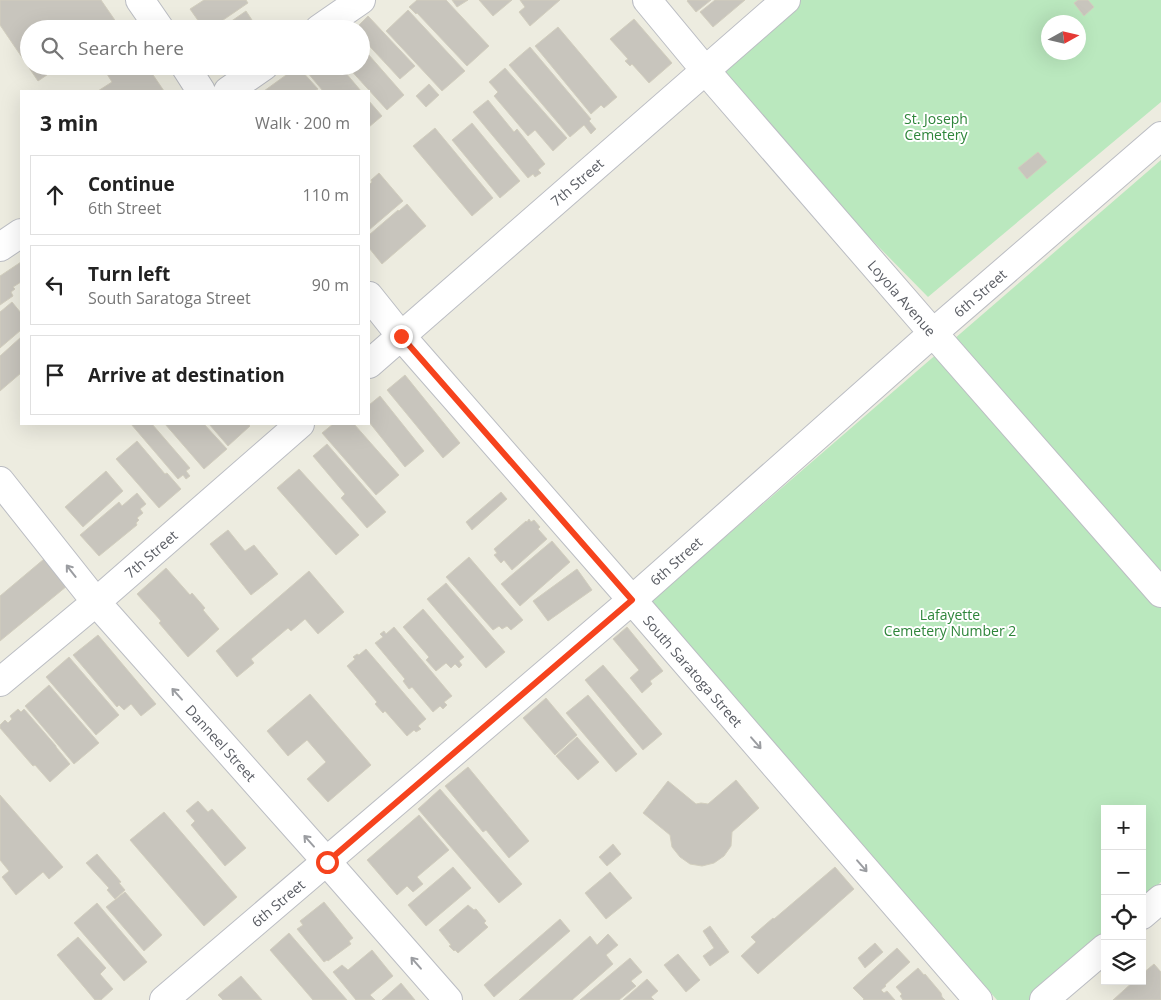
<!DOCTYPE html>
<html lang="en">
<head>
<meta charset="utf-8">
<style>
	:root { --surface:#fff; --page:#f2f2f2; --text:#222; --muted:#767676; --line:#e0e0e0 }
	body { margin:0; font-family:"Open Sans",sans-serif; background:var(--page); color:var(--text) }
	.controls { position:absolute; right:15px; bottom:15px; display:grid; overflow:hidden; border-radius:0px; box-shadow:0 5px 20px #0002 }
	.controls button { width:45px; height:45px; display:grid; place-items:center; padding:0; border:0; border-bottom:1px solid var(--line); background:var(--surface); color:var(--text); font:25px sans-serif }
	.compass { position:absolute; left:1041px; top:15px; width:45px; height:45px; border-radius:50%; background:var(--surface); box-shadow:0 5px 20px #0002; rotate:82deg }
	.stop { position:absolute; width:15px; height:15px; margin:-11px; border:4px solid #f6431d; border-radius:50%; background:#fff }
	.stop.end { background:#f6431d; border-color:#fff; box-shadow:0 1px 5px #0008 }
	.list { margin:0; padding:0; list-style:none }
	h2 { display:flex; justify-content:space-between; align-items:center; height:65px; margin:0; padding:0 20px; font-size:21px }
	h2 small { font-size:16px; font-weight:400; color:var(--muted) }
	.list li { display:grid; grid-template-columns:32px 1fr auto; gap:15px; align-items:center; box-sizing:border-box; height:80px; margin:0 10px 10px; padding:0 10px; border:1px solid var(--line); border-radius:0px }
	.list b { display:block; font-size:19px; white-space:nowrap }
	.list p { margin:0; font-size:16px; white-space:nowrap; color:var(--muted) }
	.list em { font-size:16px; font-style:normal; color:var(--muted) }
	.icon { flex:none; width:28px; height:28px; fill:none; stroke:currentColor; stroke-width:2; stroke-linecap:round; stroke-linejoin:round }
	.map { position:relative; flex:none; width:1161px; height:1000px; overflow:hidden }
	.search { position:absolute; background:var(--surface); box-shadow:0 5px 20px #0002; left:20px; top:20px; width:350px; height:55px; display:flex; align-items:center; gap:12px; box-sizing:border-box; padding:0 18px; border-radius:28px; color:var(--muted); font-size:19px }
	.panel { position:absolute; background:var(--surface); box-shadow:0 5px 20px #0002; left:20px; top:90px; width:350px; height:335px; border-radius:0px }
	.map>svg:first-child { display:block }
	.green { fill:#bae8be; fill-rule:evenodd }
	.building { fill:#c8c5bd; stroke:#d2cebe }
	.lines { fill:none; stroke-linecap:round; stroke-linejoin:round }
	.minor-casing { stroke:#bbbdc3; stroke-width:30 }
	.minor { stroke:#fff; stroke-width:28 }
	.oneway { stroke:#9b9da1 }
	.route { stroke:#f6431d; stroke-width:6 }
	.labels { text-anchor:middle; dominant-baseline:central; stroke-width:4; stroke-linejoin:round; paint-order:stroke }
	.park-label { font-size:14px; fill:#2e853a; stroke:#fff }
	.street-label { font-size:14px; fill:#595c63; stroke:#fff }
</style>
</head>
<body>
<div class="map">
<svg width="1161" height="1000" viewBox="0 0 1161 1000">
	<rect width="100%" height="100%" fill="#edece0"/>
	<path class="green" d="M795 0H1161V102L928 297 705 70ZM1048 22H1078V52H1048Z
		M1161 160V882L1142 899V809H1105V933L1030 1000H997L651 601Z"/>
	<path class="building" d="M0 0H101L121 29H29V66H60L38 81 0 25Z
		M204 0H246L248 3 210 29H204L190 9Z
		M417 0H446L489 46 467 66 417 13 416 14 409 7Z
		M452 0H468L457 7Z
		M479 0H512L493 16Z
		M520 0H560L530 26 519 12 525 7Z
		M688 0H711L696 12 687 1Z
		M715 0H745L713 27 700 12Z
		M1078 0H1088L1094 7 1084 16 1074 3Z
		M408 10 465 71 442 91 386 31Z
		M246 11 258 29H220Z
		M368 16 415 66 400 79 361 37V29H355Z
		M634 19 672 63 649 83 632 64 630 66 625 61 628 59 610 39Z
		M558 27 617 97 604 108 601 105 591 114 535 46Z
		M361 46 404 95 387 110 347 66H361Z
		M530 47 591 119 589 121 596 129 591 134 584 125 570 137 509 65Z
		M102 66H147L164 91H98L112 82Z
		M302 66H340L361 91H323Z
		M505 68 567 138 553 151 535 130 528 136 494 96 498 92 489 82Z
		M300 69 318 89 315 91H264L293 70 295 73Z
		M429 84 439 95 426 107 416 96Z
		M488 100 514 132 517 129 545 164 538 170 541 173 535 177 533 174 528 178 473 112Z
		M369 101 382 116 369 127Z
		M472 123 520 181 500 198 452 140Z
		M435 128 493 198 472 216 413 146Z
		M1038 152 1047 162 1027 179 1018 168Z
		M379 173 403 201 369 230V185L372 182 371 180Z
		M407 204 426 226 382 264 369 248V235L398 210 399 211Z
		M21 262V282L13 287 15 289 11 292 13 296 0 305V276Z
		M12 302 21 313V330L0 348V312Z
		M21 337V373L0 391V356Z
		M405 375 460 443 443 458 387 390Z
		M380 396 424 451 405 467 369 422V405Z
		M131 424H152L190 468 186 471 190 476 186 479 183 475 178 479Z
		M165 424H204L227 449 204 469Z
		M209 424H248L250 426 228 446Z
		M333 424H354L399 475 376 495 322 433Z
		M137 441 165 474 167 473 181 489 159 508 116 459Z
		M327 444 386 512 367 528 341 498 345 494 313 456Z
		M299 469 359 535 336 555 277 488Z
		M106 471 123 491 83 527 65 507Z
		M501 492 507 499 472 530 466 522Z
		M137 493 146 504 140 509 143 513 137 518 139 520 136 523 137 525 99 556 80 535 119 502 122 506Z
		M529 519 531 522 534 520 540 527 538 529 547 539 512 570 504 560 501 563 494 555 497 553 494 549 526 521 527 522Z
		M228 530 245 551 254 545 278 574 251 595 210 544Z
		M552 541 570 562 520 606 501 584Z
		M469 557 523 620 511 630 507 626 502 629 499 626 493 630 446 577Z
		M44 559 67 586 0 641V596Z
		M166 568 190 595 192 593 205 608 203 610 219 629 188 657 159 623 161 621 137 594Z
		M577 569 592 590 548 621 533 601Z
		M309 571 344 612 318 634 305 619 291 631 288 628 251 659 254 663 237 677 216 651Z
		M446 583 505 652 486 668 427 599Z
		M423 609 464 657 459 661 462 665 459 668 455 664 451 668 446 663 436 671 426 660 429 657 403 627Z
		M394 627 452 696 444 702 447 705 443 709 440 706 433 712 412 687 409 689 403 681 405 679 375 643 383 637 380 634 384 631 386 634Z
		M627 627 663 671 650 681 652 684 642 693 630 678 639 670 613 639Z
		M98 635 156 704 141 716 131 704 124 710 119 705 117 707 73 655Z
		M366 649 426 719 418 726 421 729 416 732 414 730 407 736 385 711 383 713 375 704 377 702 347 666 355 659 353 657 357 654 359 655Z
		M69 657 119 715 96 735 46 677Z
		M603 665 662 734 643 750 585 680Z
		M49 685 99 743 74 764 25 706Z
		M310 694 371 765 328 802 307 779 326 762 307 740 288 756 267 731Z
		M588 695 637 754 616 772 566 713Z
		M546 698 577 735 555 755 523 718Z
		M18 709 21 712 24 709 56 746V747L70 764 50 782 35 765 33 766 0 728V725L5 720 8 723 12 719 10 716Z
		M577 737 599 762 578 780 556 756Z
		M468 767 529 841 509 858 486 830 483 832 445 786Z
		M736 780 759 808 732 832 731 846 724 856 714 863 702 866 690 864 680 857 672 847 670 835 643 813 668 781 696 804 701 803 708 804Z
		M440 789 522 884 499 903 418 809Z
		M0 795 63 867 49 879 43 872 16 895 2 877 9 871 0 860Z
		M198 801 208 812 212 809 246 848 225 866 191 825 195 821 186 811Z
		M164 812 237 897 204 926 130 840Z
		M419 815 449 850 417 877 423 884 413 892 407 886 397 895 367 860Z
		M613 844 621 854 607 866 599 857Z
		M97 854 121 882 119 883 125 890 115 899 107 890 109 888 86 863Z
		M453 867 471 888 426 926 408 905Z
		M835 867 854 889 758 974 741 956 756 942 751 937 773 918 774 919Z
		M610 872 632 898 606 919 585 893Z
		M125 892 162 935 144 951 106 907Z
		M324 902 353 938 349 941 351 944 328 961 327 960 324 962 297 929 303 925 300 921Z
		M97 903 147 962 124 981 74 923Z
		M468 905 474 910 476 909 486 921 484 923 488 927 458 953 455 950 454 951 449 946 451 945 439 930Z
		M560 919 570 931 494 997 484 985Z
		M710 926 729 952 710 966 703 956 714 948 703 931Z
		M289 933 347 1000H313L270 950Z
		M608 934 618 945 606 955 613 964 572 1000H519L590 936 597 945Z
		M78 937 106 968 100 974 113 989 101 1000H95L57 955Z
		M875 943 883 952 865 968 858 958Z
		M897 948 910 962 885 985 886 986 881 990 884 993 887 991 895 1000H863L864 999 853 988Z
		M372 950 393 976 370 995 375 1000H356L333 972 342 965 348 970Z
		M678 954 700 980 686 992 664 965Z
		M630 958 642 972 631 981 636 986 619 1000H580Z
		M1154 964 1161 972V1000H1113L1134 981H1142V974Z
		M918 968 924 975 925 974 941 993 942 997 945 1000H903L900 996 902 994 896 987Z
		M241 976 262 1000H223L218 995Z
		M647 979 658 991 651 997 654 1000H623Z
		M401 983 415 1000H382Z"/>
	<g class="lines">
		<g class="minor-casing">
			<path id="minor" d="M140 0 160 29
				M647 0 705 70 933 333 1161 593
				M319 29 361 0
				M185 66 201 91
				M228 91 264 66
				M0 247 21 233
				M369 296 401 336 632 600 978 1000
				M369 364 786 0
				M0 481 96 602 327 862 448 1000
				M0 682 96 602 300 424
				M1142 915 1161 899
				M164 1000 632 600 933 333 1161 136
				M1044 1000 1105 948"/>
		</g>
		<use href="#minor" class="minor"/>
	</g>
	<defs><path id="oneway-shaft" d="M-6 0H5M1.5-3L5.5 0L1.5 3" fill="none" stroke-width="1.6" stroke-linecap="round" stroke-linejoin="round" transform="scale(1.25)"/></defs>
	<g class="oneway">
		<use href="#oneway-shaft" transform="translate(71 571) rotate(-128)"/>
		<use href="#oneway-shaft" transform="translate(177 694) rotate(-132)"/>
		<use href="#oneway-shaft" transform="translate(756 743) rotate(49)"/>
		<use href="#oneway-shaft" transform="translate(309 841) rotate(-132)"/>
		<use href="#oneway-shaft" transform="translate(862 866) rotate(49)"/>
		<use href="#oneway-shaft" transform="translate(416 963) rotate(-131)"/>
	</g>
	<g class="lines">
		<path class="route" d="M327 862 632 600 401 336"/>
	</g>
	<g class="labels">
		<g class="park-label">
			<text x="936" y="118">St. Joseph<tspan x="936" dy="16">Cemetery</tspan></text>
			<text x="950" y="614">Lafayette<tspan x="950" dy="16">Cemetery Number 2</tspan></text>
		</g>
		<g class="street-label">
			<text transform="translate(577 182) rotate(-41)">7th Street</text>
			<text transform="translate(980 293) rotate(-41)">6th Street</text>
			<text transform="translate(902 298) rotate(49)">Loyola Avenue</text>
			<text transform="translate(151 554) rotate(-41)">7th Street</text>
			<text transform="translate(676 561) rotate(-42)">6th Street</text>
			<text transform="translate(693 671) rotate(49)">South Saratoga Street</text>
			<text transform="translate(221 743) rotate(48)">Danneel Street</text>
			<text transform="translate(278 903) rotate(-40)">6th Street</text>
		</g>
	</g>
</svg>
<div class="controls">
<button>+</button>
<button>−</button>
<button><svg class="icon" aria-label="locate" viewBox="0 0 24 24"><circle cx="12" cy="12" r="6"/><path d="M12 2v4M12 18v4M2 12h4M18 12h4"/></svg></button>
<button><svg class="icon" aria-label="layers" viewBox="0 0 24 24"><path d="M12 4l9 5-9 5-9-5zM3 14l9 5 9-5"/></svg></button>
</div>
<svg class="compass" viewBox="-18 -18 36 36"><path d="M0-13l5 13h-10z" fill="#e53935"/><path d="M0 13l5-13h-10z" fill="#767676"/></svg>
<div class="stop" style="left:327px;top:862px"></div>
<div class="stop end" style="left:401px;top:336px"></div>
<div class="search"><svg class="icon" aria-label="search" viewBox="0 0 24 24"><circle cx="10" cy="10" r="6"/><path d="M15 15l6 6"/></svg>Search here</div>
<section class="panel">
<h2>3 min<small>Walk · 200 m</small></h2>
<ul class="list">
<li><svg class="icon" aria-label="ahead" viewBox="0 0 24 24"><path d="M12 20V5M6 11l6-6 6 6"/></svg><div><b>Continue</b><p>6th Street</p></div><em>110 m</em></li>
<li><svg class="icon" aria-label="left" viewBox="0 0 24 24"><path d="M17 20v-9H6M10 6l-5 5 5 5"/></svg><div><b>Turn left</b><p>South Saratoga Street</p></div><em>90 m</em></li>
<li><svg class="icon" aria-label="arrive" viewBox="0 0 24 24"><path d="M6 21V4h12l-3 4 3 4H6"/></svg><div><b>Arrive at destination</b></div></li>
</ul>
</section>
</div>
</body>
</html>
